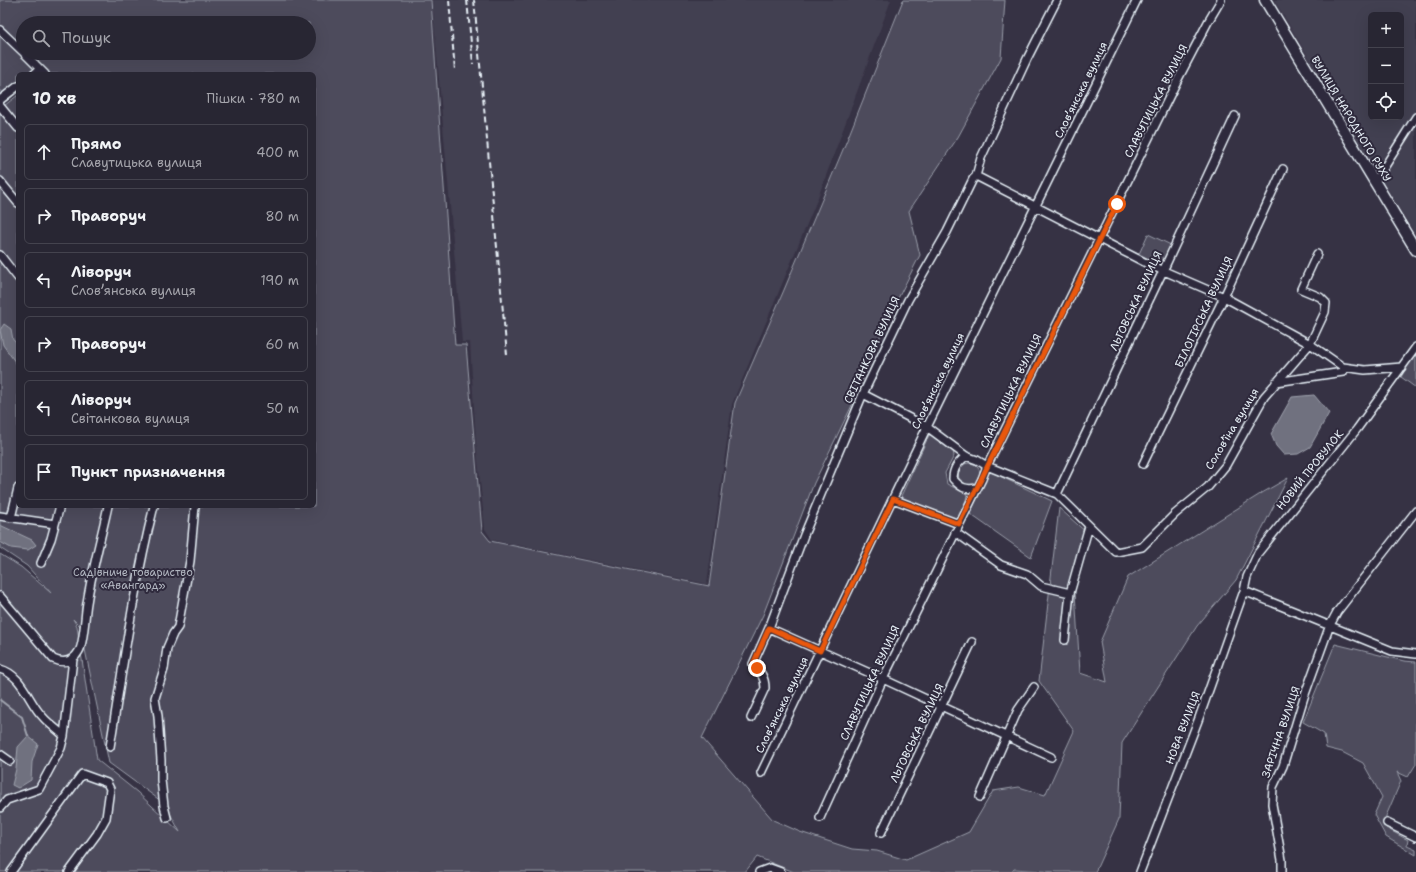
<!DOCTYPE html>
<html lang="uk">
<head>
<meta charset="utf-8">
<style>
	:root { --surface:#282633; --page:#302e3b; --text:#f1f3f6; --muted:#a5a5ac; --line:#44434e }
	body { margin:0; font-family:"Shantell Sans",sans-serif; background:var(--page); color:var(--text) }
	.controls { position:absolute; right:12px; top:12px; display:grid; overflow:hidden; border-radius:6px; box-shadow:0 4px 16px #0002 }
	.controls button { width:36px; height:36px; display:grid; place-items:center; padding:0; border:0; border-bottom:1px solid var(--line); background:var(--surface); color:var(--text); font:20px sans-serif }
	.stop { position:absolute; width:12px; height:12px; margin:-9px; border:3px solid #ea580c; border-radius:50%; background:#fff }
	.stop.end { background:#ea580c; border-color:#fff; box-shadow:0 1px 4px #0008 }
	.list { margin:0; padding:0; list-style:none }
	h2 { display:flex; justify-content:space-between; align-items:center; height:52px; margin:0; padding:0 16px; font-size:17px }
	h2 small { font-size:13px; font-weight:400; color:var(--muted) }
	.list li { display:grid; grid-template-columns:26px 1fr auto; gap:12px; align-items:center; box-sizing:border-box; height:56px; margin:0 8px 8px; padding:0 8px; border:1px solid var(--line); border-radius:6px }
	.list b { display:block; font-size:15px; white-space:nowrap }
	.list p { margin:0; font-size:13px; white-space:nowrap; color:var(--muted) }
	.list em { font-size:13px; font-style:normal; color:var(--muted) }
	.icon { flex:none; width:22px; height:22px; fill:none; stroke:currentColor; stroke-width:2; stroke-linecap:round; stroke-linejoin:round }
	.map { position:relative; flex:none; width:1416px; height:872px; overflow:hidden }
	.search { position:absolute; background:var(--surface); box-shadow:0 4px 16px #0002; left:16px; top:16px; width:300px; height:44px; display:flex; align-items:center; gap:10px; box-sizing:border-box; padding:0 14px; border-radius:22px; color:var(--muted); font-size:15px }
	.panel { position:absolute; background:var(--surface); box-shadow:0 4px 16px #0002; left:16px; top:72px; width:300px; height:436px; border-radius:6px }
	.map>svg:first-child { display:block }
	.built { fill:#433f51; fill-rule:evenodd }
	.green { fill:#4d4b5c; stroke:#9a9eaa; fill-rule:evenodd }
	.water { fill:#70717f; stroke:#a0a4af }
	.lines { fill:none; stroke-linecap:round; stroke-linejoin:round }
	.stream { stroke:#a0a4af; stroke-width:2 }
	.street-casing { stroke:#e8f1f8; stroke-width:10 }
	.secondary-casing { stroke:#e8f1f8; stroke-width:13 }
	.street { stroke:#2f2a3d; stroke-width:7 }
	.secondary { stroke:#2f2a3d; stroke-width:10 }
	.rail { stroke:#e8f1f8; stroke-width:2; stroke-dasharray:6 3; stroke-linecap:butt }
	.route { stroke:#ea580c; stroke-width:5 }
	.labels { text-anchor:middle; dominant-baseline:central; stroke-width:4; stroke-linejoin:round; paint-order:stroke }
	.street-label { font-size:11px; fill:#e8f1f8; stroke:#2f2a3d }
	.park-label { font-size:11px; fill:#b2b7c1; stroke:#2f2a3d }
</style>
</head>
<body>
<div class="map">
<svg width="1416" height="872" viewBox="0 0 1416 872">
	<rect width="100%" height="100%" fill="#363244"/>
	<filter id="ink" filterUnits="userSpaceOnUse"><feTurbulence type="fractalNoise" baseFrequency=".025" numOctaves="2"/><feDisplacementMap in="SourceGraphic" scale="8" xChannelSelector="R" yChannelSelector="G"/><feConvolveMatrix kernelMatrix="1 2 1 2 8 2 1 2 1" color-interpolation-filters="sRGB"/></filter>
	<g filter="url(#ink)">
		<path class="built" d="M432 0H891L817 200 732 404 707 584 492 540 485 529 476 443 470 342H462Z
			M1274 0H1416V236L1370 160ZM1371 15H1401V117H1371Z"/>
		<path class="green" d="M0 0H431L455 345H466L482 531 490 541 709 586 735 403 784 290 847 140 903 0H1005L1001 58 958 137 909 211 920 255 885 324 856 397 814 483 763 615 702 738 773 820 800 832 852 849 877 851 906 860 969 832 993 791 1019 787 1045 795 1074 731 1039 681 1059 508 1087 533 1089 541 1074 576 1080 673 1107 682 1100 642 1128 577 1262 493 1288 478 1236 580 1197 626 1122 743 1119 819 1095 872H1057L1014 869 1012 872H794L757 857 745 872H0V554L21 567 51 593 27 566 0 548V109L18 95V506H314V74H18V92L0 106ZM23 23H309V53H23ZM73 619 80 626 109 763 165 804 180 832 137 792 97 760 77 626Z
			M1148 234 1173 246 1163 263H1157L1139 254Z
			M1416 352V388L1401 377Z
			M929 435 935 436 953 451 954 456 945 473 947 484 967 494 966 500 957 519 905 500 901 496Z
			M958 474a11 11 0 1 1 22 0a11 11 0 1 1-22 0Z
			M989 471 1052 501 1031 557 970 514Z
			M1335 644 1404 661 1416 662V764L1408 777 1397 772 1401 781 1386 816V828L1408 840 1407 845 1416 849V855L1386 837 1374 815 1382 797 1363 763 1342 752 1326 748 1324 734 1303 722Z"/>
		<path class="water" d="M4 324 11 329 13 340 18 344V366L3 345 0 330Z
			M1314 395 1329 413 1310 447 1298 454 1284 455 1276 446 1271 434 1292 397Z
			M0 525 32 540 36 545 28 550 11 548 0 542Z
			M28 736 38 744 32 762 31 780 18 788 12 785 16 769 18 747Z"/>
		<g class="lines">
			<path class="stream" d="M0 700 22 717 28 736"/>
			<g class="street-casing">
				<path id="street" d="M0 30 23 52
					M24 53 45 74
					M34 74 40 69
					M0 100 18 86
					M0 106 18 128
					M976 176 1148 264 1224 297 1310 344 1343 367 1365 370 1402 367
					M0 181 18 203
					M1375 182 1416 117
					M0 255 18 278
					M1276 382 1343 372V367
					M863 394 927 427 966 456 977 460 987 466 1057 494 1116 552 1142 547 1175 514 1208 487 1226 465 1264 397 1310 344 1325 312 1326 303 1320 297 1301 289 1317 254
					M966 456C958 463 953 468 953 479 961 488 965 490 977 488
					M1143 464 1224 297 1283 169
					M1057 494 1163 271 1235 116
					M893 499 959 524
					M0 516 55 524 60 506
					M11 518 18 488
					M955 532 1001 565 1027 574 1041 586 1070 593
					M41 563 51 539 55 524
					M1244 591 1392 651 1416 654
					M0 596 53 659C64 664 73 662 79 651 84 644 85 613 87 603 92 570 101 538 108 506
					M769 628 883 679 1051 757
					M1065 640 1070 593 1089 526
					M0 669C23 675 28 702 43 717 49 724 57 729 64 736L61 748 39 789 7 800 0 808
					M751 718 765 688C765 677 760 671 753 664L769 628 804 535 863 394 908 300 947 232 973 179 976 176 981 158 1027 59 1057 0
					M64 736 73 659
					M110 747C123 666 134 585 154 506
					M0 754 10 761
					M761 773 927 427 1137 0
					M980 797 1018 710 1034 687
					M167 818 164 806 161 780V760L158 716 155 698 164 669 167 648 173 634 178 627 190 561 195 506
					M820 818 883 679 982 479 987 466 1175 85 1208 22 1221 0
					M1387 823 1416 837
					M881 833 972 642
					M11 872 82 774 107 783 110 789 106 818 97 834 69 872
					M759 872 770 868 781 872
					M1140 872 1199 718 1244 591 1247 577 1258 553 1357 429 1416 347
					M1282 872V860L1272 804 1273 787 1283 766 1304 697 1330 625 1337 612 1416 511"/>
			</g>
			<g class="secondary-casing">
				<path id="secondary" d="M1265 0 1416 250"/>
			</g>
			<use href="#street" class="street"/>
			<use href="#secondary" class="secondary"/>
			<path class="rail" d="M449 0 455 71
				M467 0 473 64
				M474 0 507 355"/>
		</g>
	</g>
	<g class="lines" filter="url(#ink)">
		<path class="route" d="M757 668 753 664 769 628 820 651 893 499 959 524 1117 204"/>
	</g>
	<g class="labels">
		<g class="street-label">
			<text transform="translate(1081 90) rotate(-64)">Словʼянська вулиця</text>
			<text transform="translate(1156 101) rotate(-63)">СЛАВУТИЦЬКА ВУЛИЦЯ</text>
			<text transform="translate(1351 119) rotate(59)">ВУЛИЦЯ НАРОДНОГО РУХУ</text>
			<text transform="translate(1136 301) rotate(-65)">ЛЬГОВСЬКА ВУЛИЦЯ</text>
			<text transform="translate(1204 312) rotate(-65)">БІЛОГІРСЬКА ВУЛИЦЯ</text>
			<text transform="translate(872 350) rotate(-65)">СВІТАНКОВА ВУЛИЦЯ</text>
			<text transform="translate(938 381) rotate(-64)">Словʼянська вулиця</text>
			<text transform="translate(1011 391) rotate(-64)">СЛАВУТИЦЬКА ВУЛИЦЯ</text>
			<text transform="translate(1232 429) rotate(-59)">Соловʼїна вулиця</text>
			<text transform="translate(1310 470) rotate(-51)">НОВИЙ ПРОВУЛОК</text>
			<text transform="translate(870 683) rotate(-65)">СЛАВУТИЦЬКА ВУЛИЦЯ</text>
			<text transform="translate(782 705) rotate(-64)">Словʼянська вулиця</text>
			<text transform="translate(1183 728) rotate(-69)">НОВА ВУЛИЦЯ</text>
			<text transform="translate(1281 732) rotate(-71)">ЗАРІЧНА ВУЛИЦЯ</text>
			<text transform="translate(917 733) rotate(-64)">ЛЬГОВСЬКА ВУЛИЦЯ</text>
		</g>
		<g class="park-label">
			<text x="133" y="572">Садівниче товариство<tspan x="133" dy="13">«Авангард»</tspan></text>
		</g>
	</g>
</svg>
<div class="controls">
<button>+</button>
<button>−</button>
<button><svg class="icon" aria-label="locate" viewBox="0 0 24 24"><circle cx="12" cy="12" r="6"/><path d="M12 2v4M12 18v4M2 12h4M18 12h4"/></svg></button>
</div>
<div class="stop" style="left:1117px;top:204px"></div>
<div class="stop end" style="left:757px;top:668px"></div>
<div class="search"><svg class="icon" aria-label="search" viewBox="0 0 24 24"><circle cx="10" cy="10" r="6"/><path d="M15 15l6 6"/></svg>Пошук</div>
<section class="panel">
<h2>10 хв<small>Пішки · 780 m</small></h2>
<ul class="list">
<li><svg class="icon" aria-label="ahead" viewBox="0 0 24 24"><path d="M12 20V5M6 11l6-6 6 6"/></svg><div><b>Прямо</b><p>Славутицька вулиця</p></div><em>400 m</em></li>
<li><svg class="icon" aria-label="right" viewBox="0 0 24 24"><path d="M7 20v-9h11M14 6l5 5-5 5"/></svg><div><b>Праворуч</b></div><em>80 m</em></li>
<li><svg class="icon" aria-label="left" viewBox="0 0 24 24"><path d="M17 20v-9H6M10 6l-5 5 5 5"/></svg><div><b>Ліворуч</b><p>Словʼянська вулиця</p></div><em>190 m</em></li>
<li><svg class="icon" aria-label="right" viewBox="0 0 24 24"><path d="M7 20v-9h11M14 6l5 5-5 5"/></svg><div><b>Праворуч</b></div><em>60 m</em></li>
<li><svg class="icon" aria-label="left" viewBox="0 0 24 24"><path d="M17 20v-9H6M10 6l-5 5 5 5"/></svg><div><b>Ліворуч</b><p>Світанкова вулиця</p></div><em>50 m</em></li>
<li><svg class="icon" aria-label="arrive" viewBox="0 0 24 24"><path d="M6 21V4h12l-3 4 3 4H6"/></svg><div><b>Пункт призначення</b></div></li>
</ul>
</section>
</div>
</body>
</html>
